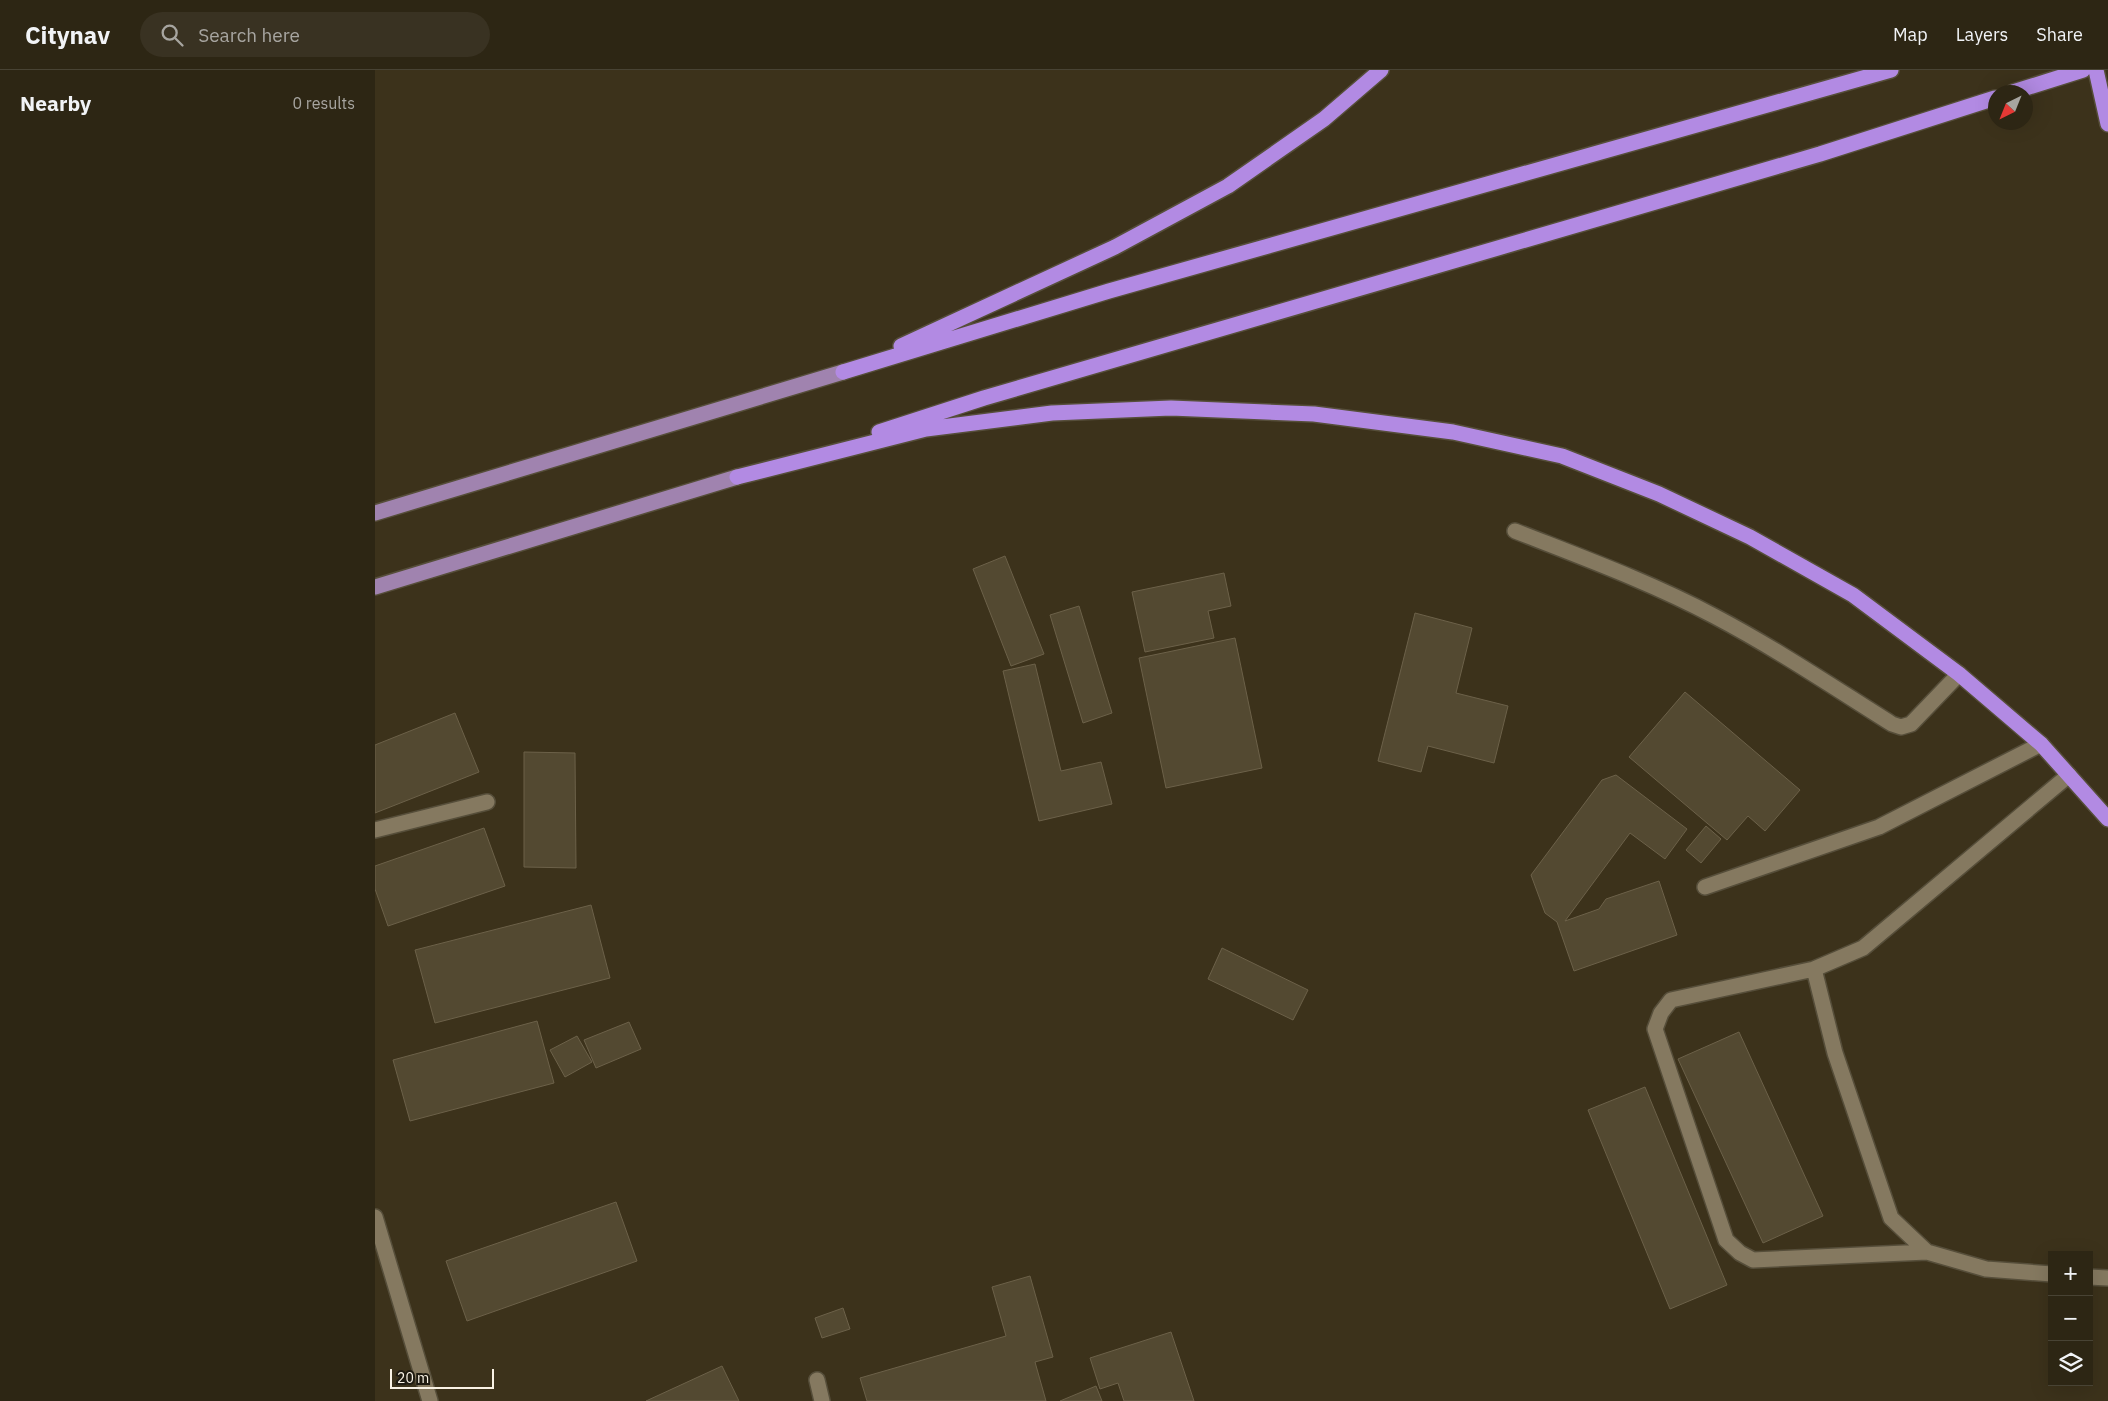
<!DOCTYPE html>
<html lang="en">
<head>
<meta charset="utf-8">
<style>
	:root { --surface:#2d2614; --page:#393222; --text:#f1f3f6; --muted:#a7a5a0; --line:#484334 }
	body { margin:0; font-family:"IBM Plex Sans",sans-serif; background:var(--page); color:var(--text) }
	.controls { position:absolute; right:15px; bottom:15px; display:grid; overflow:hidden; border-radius:0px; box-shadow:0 5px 20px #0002 }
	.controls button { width:45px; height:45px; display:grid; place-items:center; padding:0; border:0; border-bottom:1px solid var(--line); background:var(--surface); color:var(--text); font:25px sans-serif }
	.compass { position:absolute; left:1613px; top:15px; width:45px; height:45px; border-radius:50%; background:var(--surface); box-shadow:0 5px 20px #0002; rotate:223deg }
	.scale { position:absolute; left:15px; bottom:12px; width:104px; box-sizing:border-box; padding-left:5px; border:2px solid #f9f2e5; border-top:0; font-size:14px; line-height:18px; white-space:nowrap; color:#f9f2e5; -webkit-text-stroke:4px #1f1b11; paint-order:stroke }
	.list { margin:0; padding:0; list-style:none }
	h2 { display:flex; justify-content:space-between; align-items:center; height:65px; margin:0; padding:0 20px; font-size:21px }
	h2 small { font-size:16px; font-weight:400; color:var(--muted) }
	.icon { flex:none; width:28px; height:28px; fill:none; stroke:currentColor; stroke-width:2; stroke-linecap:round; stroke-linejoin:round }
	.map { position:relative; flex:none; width:1733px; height:1331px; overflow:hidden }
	header { display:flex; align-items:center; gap:30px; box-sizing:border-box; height:70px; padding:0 25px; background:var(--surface); border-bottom:1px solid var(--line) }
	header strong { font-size:24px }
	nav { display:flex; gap:28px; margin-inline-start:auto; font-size:18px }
	.search { width:350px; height:45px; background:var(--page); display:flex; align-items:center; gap:12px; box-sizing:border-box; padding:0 18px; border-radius:28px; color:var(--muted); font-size:19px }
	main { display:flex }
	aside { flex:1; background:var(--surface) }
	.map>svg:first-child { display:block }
	.building { fill:#534931; stroke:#6c6149 }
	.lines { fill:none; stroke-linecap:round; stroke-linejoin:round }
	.minor-casing { stroke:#564e3a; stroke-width:18 }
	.major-casing { stroke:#564e3a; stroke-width:18 }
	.highway-casing { stroke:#564e3a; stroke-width:18 }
	.minor { stroke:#857960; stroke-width:15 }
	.major { stroke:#a083af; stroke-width:15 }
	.highway { stroke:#b28ae3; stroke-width:15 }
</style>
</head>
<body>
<header>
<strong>Citynav</strong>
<div class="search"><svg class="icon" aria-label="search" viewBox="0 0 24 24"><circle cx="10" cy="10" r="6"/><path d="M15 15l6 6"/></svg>Search here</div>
<nav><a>Map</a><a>Layers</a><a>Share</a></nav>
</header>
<main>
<aside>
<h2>Nearby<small>0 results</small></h2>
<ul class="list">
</ul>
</aside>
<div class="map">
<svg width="1733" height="1331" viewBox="0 0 1733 1331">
	<rect width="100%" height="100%" fill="#3c321b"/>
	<path class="building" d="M630 486 669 584 636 596 598 499Z
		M849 503 856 536 833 541 839 568 770 582 757 522Z
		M704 536 737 643 708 653 675 545Z
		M1040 543 1097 558 1081 623 1133 636 1119 693 1053 676 1046 702 1003 691Z
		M860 568 887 698 791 718 764 588Z
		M660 594 686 701 726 692 737 734 664 751 628 601Z
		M1310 622 1425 720 1390 761 1373 746 1352 770 1254 687Z
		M80 643 104 702 0 743V675Z
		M149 682 200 683 201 798 149 797Z
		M1241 705 1312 759 1290 789 1255 763 1190 851 1224 839 1231 829 1284 811 1302 865 1199 901 1182 852 1170 843 1156 805 1227 710Z
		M1331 756 1346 769 1326 793 1311 780Z
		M109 758 130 816 13 856 0 819V796Z
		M216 835 235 908 60 953 40 880Z
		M847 878 933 920 918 950 833 909Z
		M162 951 179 1013 35 1051 18 990Z
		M254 952 266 979 221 998 209 970Z
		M1364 962 1448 1146 1388 1173 1303 989Z
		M202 966 217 992 190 1007 175 980Z
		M1270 1017 1352 1215 1295 1239 1213 1040Z
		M241 1132 262 1191 92 1251 71 1191Z
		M655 1206 678 1287 660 1292 671 1331H492L485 1308 631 1266 617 1217Z
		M468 1238 475 1259 447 1268 440 1248Z
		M796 1262 819 1331H749L743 1313 725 1319 715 1288Z
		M347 1296 364 1331H271Z
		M721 1316 727 1331H685Z"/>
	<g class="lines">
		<g class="minor-casing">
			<path id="minor" d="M1140 461C1206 487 1275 512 1339 546 1400 578 1458 617 1517 654L1526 657 1536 654 1584 604
				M0 760 112 732
				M1330 817 1504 757 1666 674
				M1439 899 1296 930 1286 943 1280 959 1351 1170 1365 1183 1378 1190 1552 1182
				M0 1147 55 1331
				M1677 1204 1611 1199 1552 1182 1516 1148 1460 983 1439 899 1488 878 1694 705
				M1714 1207 1733 1208
				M442 1310 447 1331"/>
		</g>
		<g class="major-casing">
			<path id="major" d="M0 443 468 302
				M0 517 362 407"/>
		</g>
		<g class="highway-casing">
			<path id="highway" d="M1721 0 1733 54
				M1638 22 1708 0
				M526 276 740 177 853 116 949 49 1006 0
				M468 302 734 221 1516 0
				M504 362 609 328 1445 84 1620 28
				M362 407 551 359 677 343 796 338 939 344 1078 362 1187 386 1284 424 1375 467 1478 525 1584 604 1666 674 1733 749"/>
		</g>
		<use href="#minor" class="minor"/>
		<use href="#major" class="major"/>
		<use href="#highway" class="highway"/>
	</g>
</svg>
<div class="controls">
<button>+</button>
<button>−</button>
<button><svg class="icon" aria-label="layers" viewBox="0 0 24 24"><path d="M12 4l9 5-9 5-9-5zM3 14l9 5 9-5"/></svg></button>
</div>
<svg class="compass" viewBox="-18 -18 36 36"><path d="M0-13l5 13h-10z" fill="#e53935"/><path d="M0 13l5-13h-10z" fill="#a7a5a0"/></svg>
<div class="scale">20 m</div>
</div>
</main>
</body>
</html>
